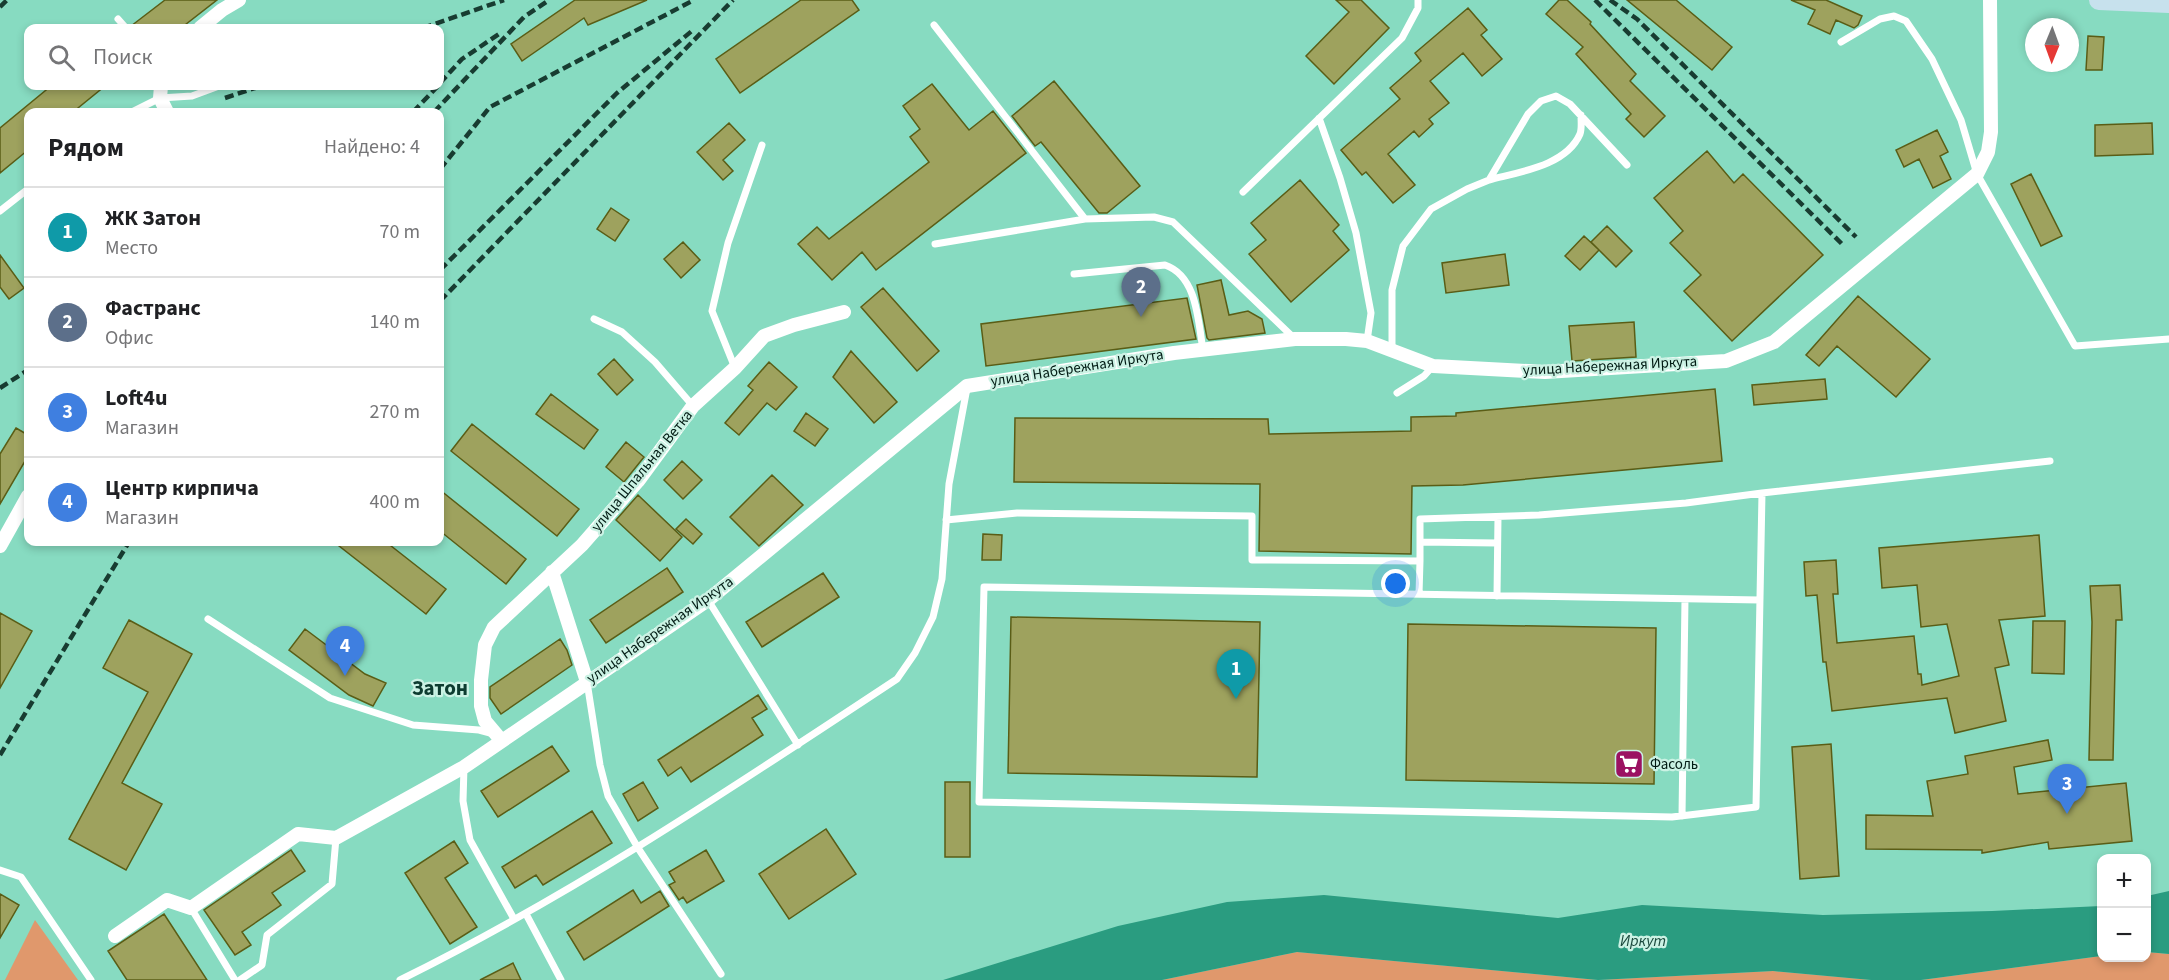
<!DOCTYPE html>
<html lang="ru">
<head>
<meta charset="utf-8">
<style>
	:root { --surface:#fff; --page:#f6f6f6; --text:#202124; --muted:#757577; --line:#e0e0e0; --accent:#9b1162 }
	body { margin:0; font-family:"Source Sans 3",sans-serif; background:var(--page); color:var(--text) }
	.controls { position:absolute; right:18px; bottom:18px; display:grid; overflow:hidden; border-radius:12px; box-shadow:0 3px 9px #0003 }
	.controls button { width:54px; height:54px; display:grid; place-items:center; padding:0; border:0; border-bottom:2px solid var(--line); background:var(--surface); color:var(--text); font:30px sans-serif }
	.compass { position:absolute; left:2025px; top:18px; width:54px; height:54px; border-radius:50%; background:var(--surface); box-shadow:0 3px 9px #0003; rotate:181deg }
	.you { position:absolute; left:1396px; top:584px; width:21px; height:21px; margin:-15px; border:4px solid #fff; border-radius:50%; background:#1a73e8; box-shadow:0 0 0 9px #1a73e833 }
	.badge { display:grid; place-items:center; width:39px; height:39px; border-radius:50%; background:var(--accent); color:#fff; font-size:20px; font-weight:700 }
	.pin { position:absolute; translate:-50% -50px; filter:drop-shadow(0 2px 3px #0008) }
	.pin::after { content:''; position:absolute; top:32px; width:21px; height:18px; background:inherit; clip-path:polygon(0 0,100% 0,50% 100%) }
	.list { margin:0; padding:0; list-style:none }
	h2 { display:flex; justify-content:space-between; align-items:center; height:78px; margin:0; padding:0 24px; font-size:26px }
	h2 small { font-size:20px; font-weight:400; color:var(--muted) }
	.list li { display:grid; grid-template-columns:39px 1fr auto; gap:18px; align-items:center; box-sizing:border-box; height:90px; padding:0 24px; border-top:2px solid var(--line) }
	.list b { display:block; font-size:22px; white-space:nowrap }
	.list p { margin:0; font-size:20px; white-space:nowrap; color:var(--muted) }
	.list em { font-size:20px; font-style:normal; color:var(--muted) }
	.icon { flex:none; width:33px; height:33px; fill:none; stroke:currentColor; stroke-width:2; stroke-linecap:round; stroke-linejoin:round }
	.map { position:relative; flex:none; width:2169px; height:980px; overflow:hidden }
	.search { position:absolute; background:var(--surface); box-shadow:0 3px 9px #0003; left:24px; top:24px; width:420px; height:66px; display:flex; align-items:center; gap:15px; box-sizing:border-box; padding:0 21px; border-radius:12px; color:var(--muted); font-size:22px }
	.panel { position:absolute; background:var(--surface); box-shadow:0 3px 9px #0003; left:24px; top:108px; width:420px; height:438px; border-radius:12px }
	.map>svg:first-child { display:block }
	.green { fill:#e0986c }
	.water { fill:#2a9c80 }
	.building { fill:#9ea25e; stroke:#5a5d16; stroke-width:1.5 }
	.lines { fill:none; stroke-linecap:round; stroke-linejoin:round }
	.service { stroke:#fff; stroke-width:7 }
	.minor { stroke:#fff; stroke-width:14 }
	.secondary { stroke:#c7e1ed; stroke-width:20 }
	.rail { stroke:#183c31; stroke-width:4.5; stroke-dasharray:9 4.5; stroke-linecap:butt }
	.labels { text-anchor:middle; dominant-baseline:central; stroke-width:4.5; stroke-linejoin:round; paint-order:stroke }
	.street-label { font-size:15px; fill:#011a13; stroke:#cbf2e4 }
	.poi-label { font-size:15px; fill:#011a13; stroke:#cbf2e4; text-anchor:start }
	.water-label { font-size:16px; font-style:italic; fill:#1b493d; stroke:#cbf2e4 }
	.district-label { font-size:21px; font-weight:bold; fill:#0d3c30; stroke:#cbf2e4 }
</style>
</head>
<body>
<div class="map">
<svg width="2169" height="980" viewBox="0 0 2169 980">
	<rect width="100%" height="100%" fill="#87dbc1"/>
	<path class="green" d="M35 920 78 980H5Z
		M1297 952 1598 980 1773 971 1871 980H1162Z
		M2147 952 2169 954V980H1921L2101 956 2146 958Z"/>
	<path class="water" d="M2169 891V954L2147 952V896Z
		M1324 895 1558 918 1642 905 1823 915 1992 911 2101 906V956L1921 980H1871L1773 971 1598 980 1297 952 1162 980H943L1118 926 1227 902Z"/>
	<path class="building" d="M165 0H217L181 28H131V26Z
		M575 0H647L588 25 584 18 522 61 511 44Z
		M801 0H852L859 10 740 93 716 59Z
		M1336 0H1361L1389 28 1334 84 1306 56 1349 12Z
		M1559 0H1567L1591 22 1590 24 1636 74 1630 81 1665 116 1644 137 1626 119 1631 114 1576 54 1583 47 1546 14Z
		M1627 0H1676L1732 47 1712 70Z
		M1791 0H1826L1862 16 1858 25 1854 28 1836 20 1830 34 1808 24 1815 10Z
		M1468 8 1487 30 1481 35 1502 59 1482 76 1463 53 1430 81 1449 103 1429 119 1433 124 1419 137 1414 131 1388 154 1415 185 1393 203 1366 172 1362 175 1341 150 1400 99 1390 88 1421 61 1415 53Z
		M2088 36 2104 37 2102 70H2086Z
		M1054 81 1140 186 1107 213H1099L1041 142 1035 146 1012 116Z
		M932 84 969 130 993 111 1026 153 876 270 862 252 832 280 798 244 817 227 829 239 929 162 910 137 920 129 903 106Z
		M51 86H105L73 112H28V150L0 173V128Z
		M729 123 745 140 723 160 733 171 723 180 697 152Z
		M2152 123 2153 154 2095 156V125Z
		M1937 130 1948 152 1940 156 1951 179 1933 188 1919 159 1904 167 1896 150Z
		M1707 151 1734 183 1743 174 1823 255 1732 341 1684 291 1701 275 1670 243 1683 231 1654 198Z
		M2031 174 2062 236 2041 246 2011 184Z
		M1300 180 1339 225 1333 231 1349 250 1291 302 1249 254 1266 240 1251 223Z
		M611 208 629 220 615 241 597 229Z
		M1607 226 1632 251 1616 267 1591 242Z
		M1584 236 1599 250 1580 270 1565 256Z
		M683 242 700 260 681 278 664 259Z
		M1505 254 1509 285 1446 293 1442 263Z
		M0 255 24 288 9 299 0 287Z
		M1221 280 1229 315 1248 311 1262 319 1265 333 1209 340 1207 338 1197 285Z
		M883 288 939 351 917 371 861 307Z
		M1858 296 1930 359 1896 397 1837 346 1819 366 1806 355Z
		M1187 298 1196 339 986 366 981 324Z
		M1634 322 1636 357 1572 361 1569 326Z
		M851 351 897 402 874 423 833 377Z
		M614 359 633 380 617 395 598 374Z
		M769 362 797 387 776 410 767 403 739 435 725 423 753 390 748 386Z
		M1825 379 1827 399 1754 405 1752 385Z
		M1715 389 1722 461 1463 485 1412 486 1411 554 1259 551 1260 484 1014 482 1015 418 1268 419 1269 434 1411 431V417L1456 416V413Z
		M551 394 598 430 584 449 536 414Z
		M806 413 828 429 815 446 794 431Z
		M472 424 579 509 557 536 451 451Z
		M16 428 28 435V456L0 504V454Z
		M626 442 644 457 624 482 606 467Z
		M682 461 702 480 683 499 664 480Z
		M772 475 803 505 759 546 730 517Z
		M440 490 526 559 506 584 440 531Z
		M638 495 682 537 660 561 616 520Z
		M686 519 702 534 693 544 676 529Z
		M983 534 1002 535 1001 560H982Z
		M2039 535 2045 616 1999 620 2009 665 1995 668 2006 721 1955 733 1947 698 1832 711 1826 662H1823L1817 595 1806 596 1804 562 1836 560 1838 594H1833L1837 643 1914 636 1918 674H1921L1922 685 1959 676 1947 624 1921 627 1917 585 1882 588 1879 548Z
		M334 542H386L446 589 426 614Z
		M667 568 683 592 606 643 590 620Z
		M823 573 839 597 762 647 746 622Z
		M2120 585 2122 620H2116L2113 760H2089L2092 622 2090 586Z
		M0 613 32 631 0 688Z
		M1011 617 1260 622 1257 777 1008 773Z
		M129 620 192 654 122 783 162 804 126 870 69 839 148 692 103 668Z
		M2033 621H2065L2064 674 2032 673Z
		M1408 624 1656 628 1654 784 1406 780Z
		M305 629 365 674 386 683 373 706 349 695 289 650Z
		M560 639 567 650 572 665 501 714 490 698V687Z
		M758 695 767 709 752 718 763 735 691 782 681 767 668 776 658 760Z
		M2048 740 2052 760 2014 767 2018 794 2126 783 2132 841 2049 849 2048 842 1982 853V850L1866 849V815L1933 816 1927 781 1968 774 1965 756Z
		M1831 744 1839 876 1800 879 1792 747Z
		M552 746 569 771 498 817 481 791Z
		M643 782 658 808 638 821 623 794Z
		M945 782H970V857H945Z
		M592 811 612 843 543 885 536 875 515 888 502 867Z
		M826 829 856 874 789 919 759 874Z
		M454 841 468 863 445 878 477 927 450 944 405 873Z
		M291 850 305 871 272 893 281 905 242 932 251 945 235 955 204 910Z
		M706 850 724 881 687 903 683 897 679 900 669 885 675 882 669 872Z
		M633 890 641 903 660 891 669 906 584 960 567 932Z
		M0 894 19 905 0 938Z
		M164 914 207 980H127L108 951Z
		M513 963 521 980H480Z"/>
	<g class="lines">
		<path class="service" d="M118 19 126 28
			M934 25 1085 219 1154 217 1173 222 1295 339
			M1841 42 1880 19 1894 16 1906 21 1932 59 1961 120 1977 174 2075 346 2169 339
			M132 112 160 98 192 96 219 86
			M1319 118 1340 178 1356 233 1371 313 1367 341
			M1489 180C1519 172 1566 166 1580 134 1582 129 1581 121 1581 115
			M1243 192 1402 38 1418 8V0
			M0 211 28 189
			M935 244 1085 219
			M1074 274 1165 265C1197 276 1198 320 1203 350
			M594 319 622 332 655 362 693 406
			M1392 350V290L1403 246 1431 209 1467 189 1489 180 1528 114 1541 101 1556 96 1570 104 1627 165
			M735 368 712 311 728 243 762 145
			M1397 393 1424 376 1433 366
			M1762 493 2050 461
			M946 520 1017 513 1252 516V560L1420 561V519L1539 515 1686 503 1762 493 1756 807 1672 817 979 802 984 587 1760 600
			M1420 542 1497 543
			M1419 594 1420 561
			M1497 596 1498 517
			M708 600 798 745
			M208 619 330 698 413 725 479 730 494 734
			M587 682 600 765 608 796 638 848 721 974
			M464 767 463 801 470 840 514 919
			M1682 816 1685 599
			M0 870 21 877 91 980
			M191 908 235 980
			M526 914 561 980
			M240 980 262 965 267 935 332 884 336 838
			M400 980C574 894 735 786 897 679L915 653 933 617 942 579 949 484 967 388"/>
		<path class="minor" d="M200 28 222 10 239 0
			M161 86 160 98 167 112
			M0 546 28 496
			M552 572 587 682
			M501 740 485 721 481 706V680L485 645 494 627 582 545 638 481 693 406 735 368 764 336 794 325 844 312
			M115 936 167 900 191 908 298 834 336 838 464 767 708 600 967 386 1174 353 1295 339H1346L1367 341 1433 366 1545 372 1726 361 1774 342 1977 174 1988 152 1991 132 1990 0"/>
		<path class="secondary" d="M2099 0 2169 3"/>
		<path class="rail" d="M1595 0 1844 246
			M1610 0 1637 19 1856 237
			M0 7 7 0
			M423 28 504 0
			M440 83 462 59 502 32
			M225 98 261 86
			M413 112 438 86
			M434 112 524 17 549 0
			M440 169 490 107 694 0
			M440 270 617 93 693 30
			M440 301 733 0
			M0 388 28 370
			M0 755 129 542"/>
	</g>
	<defs>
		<g id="supermarket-square" transform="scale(1.5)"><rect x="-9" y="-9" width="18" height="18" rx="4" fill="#9b1162" stroke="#cbf2e4"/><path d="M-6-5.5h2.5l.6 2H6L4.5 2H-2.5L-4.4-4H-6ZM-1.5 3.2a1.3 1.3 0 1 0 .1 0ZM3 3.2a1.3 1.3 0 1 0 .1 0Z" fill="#fff"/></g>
	</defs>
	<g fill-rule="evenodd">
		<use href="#supermarket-square" x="1629" y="764"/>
	</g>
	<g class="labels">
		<g class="street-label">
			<text transform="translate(1610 366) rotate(-3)">улица Набережная Иркута</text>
			<text transform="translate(1077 368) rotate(-9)">улица Набережная Иркута</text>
			<text transform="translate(642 471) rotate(-51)">улица Шпальная Ветка</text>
			<text transform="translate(660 630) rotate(-35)">улица Набережная Иркута</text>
		</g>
		<g class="poi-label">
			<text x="1650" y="764">Фасоль</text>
		</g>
		<g class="water-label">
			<text x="1643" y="941">Иркут</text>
		</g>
		<g class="district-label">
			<text x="440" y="688">Затон</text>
		</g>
	</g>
</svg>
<div class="controls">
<button>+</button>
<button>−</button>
</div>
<svg class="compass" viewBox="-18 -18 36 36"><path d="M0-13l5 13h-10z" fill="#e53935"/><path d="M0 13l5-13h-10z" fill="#757577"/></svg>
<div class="you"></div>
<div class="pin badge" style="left:1236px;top:699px;background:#0f9aa8">1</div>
<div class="pin badge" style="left:1141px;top:317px;background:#5c6f8a">2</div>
<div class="pin badge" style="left:2067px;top:814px;background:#3f7fe0">3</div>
<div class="pin badge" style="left:345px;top:676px;background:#3f7fe0">4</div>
<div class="search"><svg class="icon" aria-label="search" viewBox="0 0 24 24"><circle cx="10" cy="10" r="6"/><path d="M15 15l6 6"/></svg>Поиск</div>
<section class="panel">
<h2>Рядом<small>Найдено: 4</small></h2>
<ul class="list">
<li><span class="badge" style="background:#0f9aa8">1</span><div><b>ЖК Затон</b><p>Место</p></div><em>70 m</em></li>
<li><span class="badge" style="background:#5c6f8a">2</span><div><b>Фастранс</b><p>Офис</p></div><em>140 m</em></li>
<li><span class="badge" style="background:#3f7fe0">3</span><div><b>Loft4u</b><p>Магазин</p></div><em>270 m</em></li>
<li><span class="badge" style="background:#3f7fe0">4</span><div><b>Центр кирпича</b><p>Магазин</p></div><em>400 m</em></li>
</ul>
</section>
</div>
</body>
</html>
